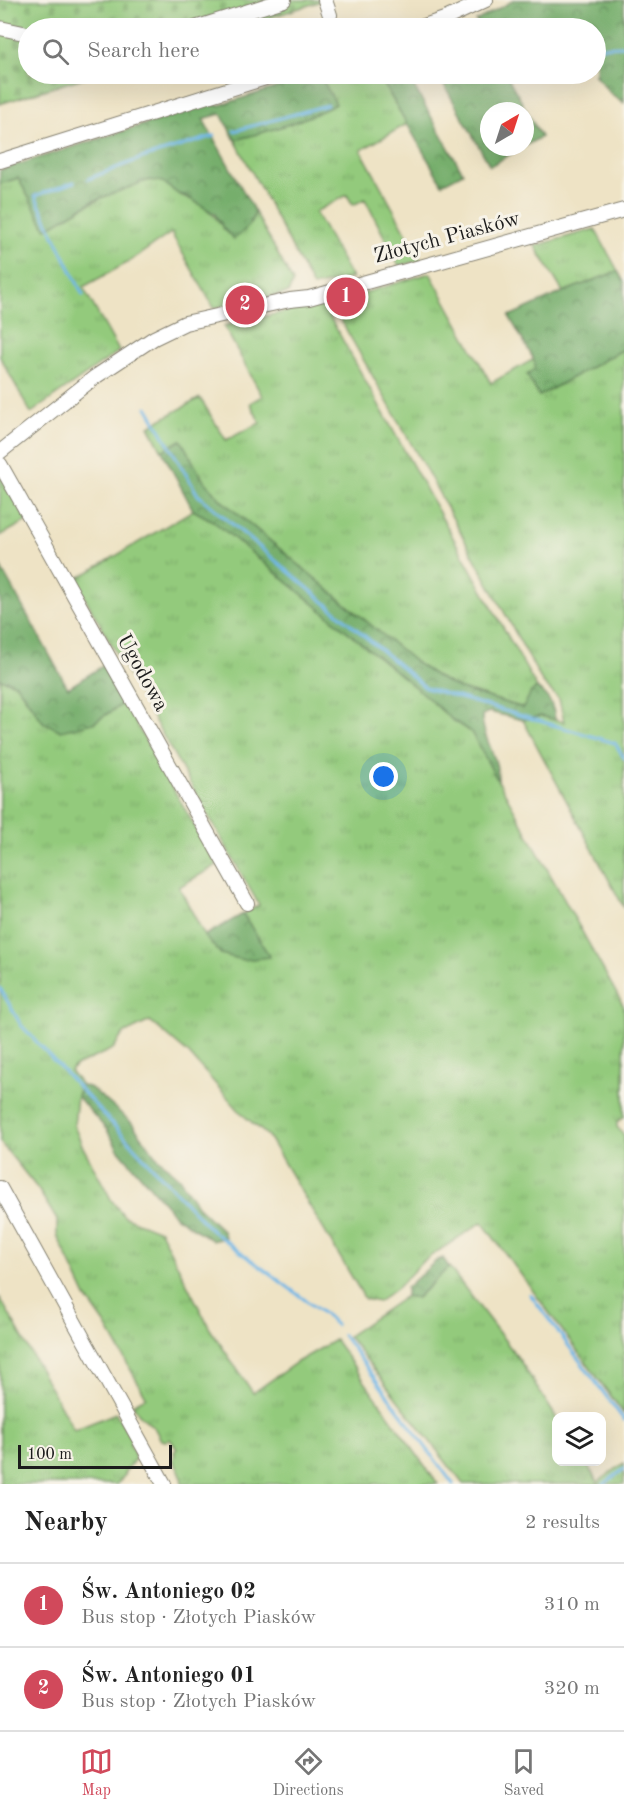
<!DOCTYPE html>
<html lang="en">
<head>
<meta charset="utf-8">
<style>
	:root { --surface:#fff; --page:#f2f2f2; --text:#222; --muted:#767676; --line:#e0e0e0; --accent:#d1495b }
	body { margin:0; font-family:"Old Standard TT",serif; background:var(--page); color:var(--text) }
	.controls { position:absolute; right:18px; bottom:18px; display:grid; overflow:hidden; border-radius:12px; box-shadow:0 6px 24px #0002 }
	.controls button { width:54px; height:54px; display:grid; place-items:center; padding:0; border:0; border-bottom:2px solid var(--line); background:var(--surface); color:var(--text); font:30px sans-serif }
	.compass { position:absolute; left:480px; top:102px; width:54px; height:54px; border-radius:50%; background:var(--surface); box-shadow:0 6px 24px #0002; rotate:39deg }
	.scale { position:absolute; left:18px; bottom:15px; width:154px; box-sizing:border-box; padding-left:6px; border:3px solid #1c1c1c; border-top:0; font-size:16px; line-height:21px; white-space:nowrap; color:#1c1c1c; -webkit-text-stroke:4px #f7f3e8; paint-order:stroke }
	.you { position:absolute; left:384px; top:777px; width:21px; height:21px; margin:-15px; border:4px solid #fff; border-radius:50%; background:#1a73e8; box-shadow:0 0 0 9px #1a73e833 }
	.badge { display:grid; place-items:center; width:39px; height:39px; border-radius:50%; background:var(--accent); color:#fff; font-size:20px; font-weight:700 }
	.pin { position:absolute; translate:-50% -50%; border:3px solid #fff; box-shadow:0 2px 6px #0006 }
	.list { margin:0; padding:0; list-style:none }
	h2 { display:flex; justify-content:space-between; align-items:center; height:78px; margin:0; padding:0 24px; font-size:26px }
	h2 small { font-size:20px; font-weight:400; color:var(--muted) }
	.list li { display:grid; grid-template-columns:39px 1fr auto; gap:18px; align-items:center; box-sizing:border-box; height:84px; padding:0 24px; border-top:2px solid var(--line) }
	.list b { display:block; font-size:22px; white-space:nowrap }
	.list p { margin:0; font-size:20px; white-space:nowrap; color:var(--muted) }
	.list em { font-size:20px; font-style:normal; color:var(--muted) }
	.icon { flex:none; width:33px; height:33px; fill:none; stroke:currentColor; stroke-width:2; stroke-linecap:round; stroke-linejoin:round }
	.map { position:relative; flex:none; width:624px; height:1484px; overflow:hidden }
	.search { position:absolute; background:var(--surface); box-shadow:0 6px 24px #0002; left:18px; right:18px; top:18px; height:66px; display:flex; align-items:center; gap:15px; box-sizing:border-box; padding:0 21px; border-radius:33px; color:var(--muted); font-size:22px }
	.sheet { height:246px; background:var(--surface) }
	nav { display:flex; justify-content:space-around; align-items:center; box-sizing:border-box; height:84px; border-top:2px solid var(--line); background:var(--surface); font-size:16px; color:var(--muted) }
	nav a { display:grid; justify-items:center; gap:3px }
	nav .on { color:var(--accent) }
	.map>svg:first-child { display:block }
	.grass { fill:url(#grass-tufts); stroke:#58734c; stroke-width:1.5 }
	.forest { fill:url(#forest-crowns); stroke:#496544; stroke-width:1.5 }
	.cemetery { fill:url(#cemetery-stones); stroke:#58734c; stroke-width:1.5 }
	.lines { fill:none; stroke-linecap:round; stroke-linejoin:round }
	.stream { stroke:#6eb6e6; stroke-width:3 }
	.minor-casing { stroke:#858070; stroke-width:16 }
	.minor { stroke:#fff; stroke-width:14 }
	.labels { text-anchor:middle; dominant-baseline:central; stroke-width:6; stroke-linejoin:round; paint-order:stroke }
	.street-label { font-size:21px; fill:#1c1c1c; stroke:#f7f3e8 }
</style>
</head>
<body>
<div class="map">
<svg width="624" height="1484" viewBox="0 0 624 1484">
	<defs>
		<pattern id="grass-tufts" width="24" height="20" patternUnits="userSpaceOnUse" patternTransform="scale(1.5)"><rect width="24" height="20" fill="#93ca7c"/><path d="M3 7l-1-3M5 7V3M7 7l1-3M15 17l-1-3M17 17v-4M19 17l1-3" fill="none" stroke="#7ead6b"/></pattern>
		<pattern id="forest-crowns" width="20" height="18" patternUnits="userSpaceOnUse" patternTransform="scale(1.5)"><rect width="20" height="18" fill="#76ae6c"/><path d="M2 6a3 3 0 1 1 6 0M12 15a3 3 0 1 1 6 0" fill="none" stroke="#608d58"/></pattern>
		<pattern id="cemetery-stones" width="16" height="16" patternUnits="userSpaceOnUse" patternTransform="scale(1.5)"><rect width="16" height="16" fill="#93ca7c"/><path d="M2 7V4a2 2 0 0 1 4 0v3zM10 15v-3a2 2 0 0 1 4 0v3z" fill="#7ead6b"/></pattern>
	</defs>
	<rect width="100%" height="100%" fill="#f7f3e8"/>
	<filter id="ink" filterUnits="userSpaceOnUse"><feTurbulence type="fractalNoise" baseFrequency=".0167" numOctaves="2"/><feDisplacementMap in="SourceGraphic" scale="12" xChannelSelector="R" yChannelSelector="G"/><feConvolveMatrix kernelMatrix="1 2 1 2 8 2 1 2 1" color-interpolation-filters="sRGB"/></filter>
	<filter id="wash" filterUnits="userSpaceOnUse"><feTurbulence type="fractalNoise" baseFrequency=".008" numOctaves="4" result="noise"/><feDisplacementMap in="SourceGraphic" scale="24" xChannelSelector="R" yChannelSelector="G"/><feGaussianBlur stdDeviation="1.35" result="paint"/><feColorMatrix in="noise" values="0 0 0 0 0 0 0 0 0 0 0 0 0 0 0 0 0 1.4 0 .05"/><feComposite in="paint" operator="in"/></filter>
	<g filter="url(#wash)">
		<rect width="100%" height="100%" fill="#eee3c5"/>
		<path class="grass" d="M319 74H378L407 124 361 150 421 260 399 266 365 199 353 205 347 195 315 212 352 278 313 287 235 140C269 131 303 121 335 104Z
			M18 178 46 229C68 216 137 174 161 181 168 183 173 192 180 195 199 202 213 211 223 228L251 223 255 212 293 282 288 293 214 308 171 233 127 263 83 287 119 351 31 413 0 357V256L2 254 0 251V184Z
			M595 229 618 271 563 292 535 246Z
			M430 273 491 383 534 359 536 364 534 371 539 396 624 349V908L523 720 541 716 564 722 559 699 543 683 429 475 331 303Z
			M322 303 537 688 531 692 524 708 458 688 439 678 419 665 221 500 202 478 181 440 162 451 149 426 200 398 226 440 260 423 250 403 262 396 224 326Z
			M0 474 27 521 0 536Z
			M193 510 213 521 427 697 451 719 471 732 624 1007V1117L617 1122V1127L624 1135V1414L482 1222 423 1261 397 1288 378 1302 365 1299 268 1136 243 1115 189 1054 150 1021 123 1034 113 1049 75 1066 70 1071 81 1085 77 1096 74 1126 83 1147 112 1201 125 1217 160 1231 210 1329 253 1393 297 1362 335 1340 438 1484H182L180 1472 173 1460 175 1455 174 1452 177 1449 170 1439 166 1441 161 1440 155 1429 139 1414 132 1404 146 1397 105 1324 86 1297 57 1235V1220L38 1189 0 1142V679L16 684 43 722 93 723 124 703 217 865 179 887 205 936 221 954 269 957 243 914 259 905 75 580Z
			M449 1267 519 1359 556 1417V1462H585L598 1482 624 1463V1484H463L348 1336 406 1296 417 1298Z
			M0 1298 74 1430 116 1413 132 1441 129 1443 134 1452 135 1459 124 1473 125 1475 117 1484H0Z"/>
		<path class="forest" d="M514 0H624V103L610 93 594 74H596V28H477L480 27 476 21Z
			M319 74 336 104C304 121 269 131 235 140L221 114 203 119 255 212C251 224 245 232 234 239L223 228 215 214 186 196 178 194 163 182 149 180 93 201 46 229 18 178 0 184V170L215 102 217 106Z
			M378 74H407L463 173 442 184Z
			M438 74H506L541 137 525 146V111H489V147H523L490 166Z
			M618 271 624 282V349L539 396 527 375C534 371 537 367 534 360L509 316 563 292Z
			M181 440 202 478 221 500 419 665 439 678 458 688 523 708 531 692 537 688C549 697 554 705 555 720L541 716 523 720 489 712 482 715C482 739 499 756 498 781L471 732 451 719 427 697 213 521 193 510 162 451Z
			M0 566 68 688 104 665 124 703 93 723 61 731 43 722 16 684 0 679Z
			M243 914 270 957 243 960 221 954 204 936Z
			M81 1085 91 1088 131 1122 155 1155 179 1178 199 1208 223 1231 225 1237 213 1241 176 1217 118 1149 107 1130 77 1096Z
			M443 1258 449 1267 416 1298 406 1296V1288L436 1261Z"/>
		<path class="cemetery" d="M0 0H325L237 28H28V74H95L0 104Z"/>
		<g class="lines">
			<path class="stream" d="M596 47 624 46
				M234 131 327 105
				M88 179 142 158 214 136
				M74 182 35 196 83 295
				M147 407 198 495 426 688 615 743 624 758
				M0 988 21 1025 211 1230 328 1317 336 1325
				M530 1294 624 1420
				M343 1335 453 1484
				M604 1484 624 1469"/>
		</g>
	</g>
	<g filter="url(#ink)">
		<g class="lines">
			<g class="minor-casing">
				<path id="minor" d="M325 0 330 15
					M0 28 28 34
					M195 28 284 0
					M418 28 447 18 486 0
					M0 161 278 74
					M0 452 95 377 154 338 185 323 290 300 309 298 624 210
					M0 464 247 903
					M0 1188 164 1484"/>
			</g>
			<use href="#minor" class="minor"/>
		</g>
	</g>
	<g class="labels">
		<g class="street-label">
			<text transform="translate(447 238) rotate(-15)">Złotych Piasków</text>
			<text transform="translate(142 673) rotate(61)">Ugodowa</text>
		</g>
	</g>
</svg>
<div class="controls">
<button><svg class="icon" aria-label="layers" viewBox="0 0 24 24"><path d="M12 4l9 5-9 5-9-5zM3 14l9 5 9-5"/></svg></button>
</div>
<svg class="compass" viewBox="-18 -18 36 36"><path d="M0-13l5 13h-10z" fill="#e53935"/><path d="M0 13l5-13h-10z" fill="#767676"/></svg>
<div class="scale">100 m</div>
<div class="you"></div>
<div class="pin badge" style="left:346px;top:297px">1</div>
<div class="pin badge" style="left:245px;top:305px">2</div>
<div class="search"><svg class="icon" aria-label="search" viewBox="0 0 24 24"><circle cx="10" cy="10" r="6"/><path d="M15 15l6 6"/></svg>Search here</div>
</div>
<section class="sheet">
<h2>Nearby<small>2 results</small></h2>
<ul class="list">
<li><span class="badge">1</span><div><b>Św. Antoniego 02</b><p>Bus stop · Złotych Piasków</p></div><em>310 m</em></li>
<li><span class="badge">2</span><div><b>Św. Antoniego 01</b><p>Bus stop · Złotych Piasków</p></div><em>320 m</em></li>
</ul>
</section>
<nav>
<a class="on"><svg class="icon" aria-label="map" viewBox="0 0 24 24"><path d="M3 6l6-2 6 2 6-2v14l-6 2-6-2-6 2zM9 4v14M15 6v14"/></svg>Map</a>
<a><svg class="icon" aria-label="directions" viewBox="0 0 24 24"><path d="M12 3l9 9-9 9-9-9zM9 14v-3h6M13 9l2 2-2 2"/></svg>Directions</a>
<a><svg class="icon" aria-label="saved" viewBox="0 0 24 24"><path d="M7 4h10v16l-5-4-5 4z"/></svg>Saved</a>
</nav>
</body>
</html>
